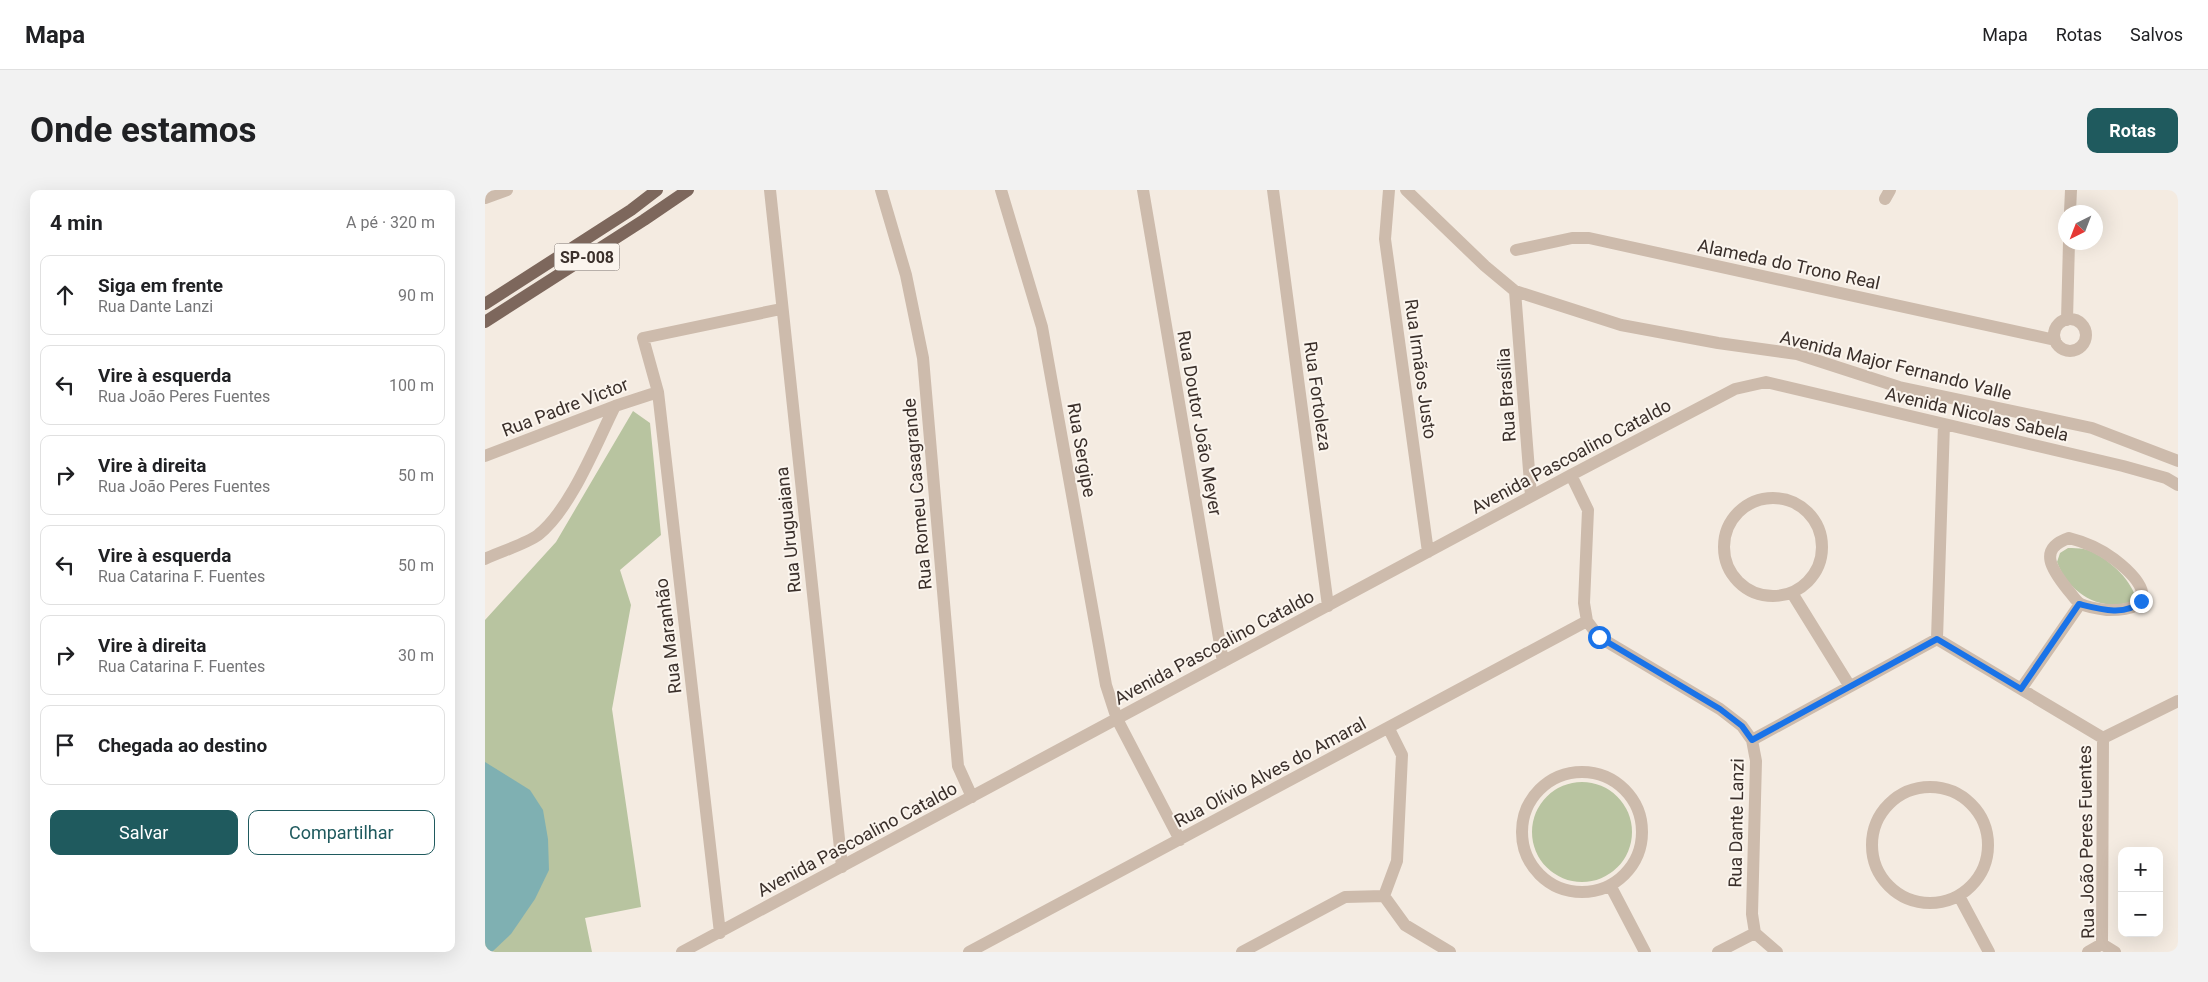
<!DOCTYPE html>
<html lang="pt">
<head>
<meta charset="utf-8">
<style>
	:root { --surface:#fff; --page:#f2f2f2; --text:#202124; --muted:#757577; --line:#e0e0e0; --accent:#1f5a5e }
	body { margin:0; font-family:Roboto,sans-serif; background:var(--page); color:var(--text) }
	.controls { position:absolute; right:15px; bottom:15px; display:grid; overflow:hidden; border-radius:10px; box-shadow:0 5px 20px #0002 }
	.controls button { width:45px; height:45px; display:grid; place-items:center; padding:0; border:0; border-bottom:1px solid var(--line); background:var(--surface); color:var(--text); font:25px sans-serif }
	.compass { position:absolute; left:1573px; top:15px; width:45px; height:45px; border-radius:50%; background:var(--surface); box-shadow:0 5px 20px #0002; rotate:222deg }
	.stop { position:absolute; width:15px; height:15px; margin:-11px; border:4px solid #1a73e8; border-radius:50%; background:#fff }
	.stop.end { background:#1a73e8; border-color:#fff; box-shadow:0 1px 5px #0008 }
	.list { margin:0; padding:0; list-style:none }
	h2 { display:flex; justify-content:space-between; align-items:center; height:65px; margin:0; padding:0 20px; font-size:21px }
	h2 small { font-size:16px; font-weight:400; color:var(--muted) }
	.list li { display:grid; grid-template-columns:32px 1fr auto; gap:15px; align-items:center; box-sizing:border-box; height:80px; margin:0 10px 10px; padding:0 10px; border:1px solid var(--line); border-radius:10px }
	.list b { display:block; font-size:19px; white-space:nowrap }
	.list p { margin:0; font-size:16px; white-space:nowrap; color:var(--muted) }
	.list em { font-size:16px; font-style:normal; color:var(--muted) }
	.actions { display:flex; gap:10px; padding:15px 20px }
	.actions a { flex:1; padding:11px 0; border:1px solid var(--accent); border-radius:10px; text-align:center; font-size:18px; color:var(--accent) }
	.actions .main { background:var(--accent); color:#fff }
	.icon { flex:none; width:28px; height:28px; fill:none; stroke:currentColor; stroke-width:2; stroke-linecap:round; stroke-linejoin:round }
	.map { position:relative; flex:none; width:1693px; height:762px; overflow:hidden; border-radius:10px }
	header { display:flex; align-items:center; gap:30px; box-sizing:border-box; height:70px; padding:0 25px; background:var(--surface); border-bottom:1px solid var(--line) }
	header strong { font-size:24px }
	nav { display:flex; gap:28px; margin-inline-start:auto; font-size:18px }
	.intro { display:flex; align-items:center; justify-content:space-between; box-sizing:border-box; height:120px; padding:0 30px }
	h1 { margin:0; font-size:35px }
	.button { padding:12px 22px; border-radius:10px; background:var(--accent); color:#fff; font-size:18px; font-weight:700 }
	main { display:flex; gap:30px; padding:0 30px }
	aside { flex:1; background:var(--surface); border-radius:10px; box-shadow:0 5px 20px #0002 }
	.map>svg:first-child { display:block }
	.green { fill:#b8c4a0 }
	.water { fill:#7fb0b2 }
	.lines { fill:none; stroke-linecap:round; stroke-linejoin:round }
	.minor { stroke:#cdbbac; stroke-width:12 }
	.major { stroke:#7d675c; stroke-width:12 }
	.route { stroke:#1a73e8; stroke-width:6 }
	.labels { text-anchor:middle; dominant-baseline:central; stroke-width:4; stroke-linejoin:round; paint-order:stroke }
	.shield { fill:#fbf5ee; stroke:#756b66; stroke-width:1 }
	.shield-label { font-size:16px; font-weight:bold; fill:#3b302b }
	.street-label { font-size:18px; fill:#3b302b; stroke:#fbf5ee }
</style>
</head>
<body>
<header>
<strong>Mapa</strong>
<nav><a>Mapa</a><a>Rotas</a><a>Salvos</a></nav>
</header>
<div class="intro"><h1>Onde estamos</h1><a class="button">Rotas</a></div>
<main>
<aside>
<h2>4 min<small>A pé · 320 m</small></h2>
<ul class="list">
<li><svg class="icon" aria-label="ahead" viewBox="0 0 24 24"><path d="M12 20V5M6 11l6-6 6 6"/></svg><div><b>Siga em frente</b><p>Rua Dante Lanzi</p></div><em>90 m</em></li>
<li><svg class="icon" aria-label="left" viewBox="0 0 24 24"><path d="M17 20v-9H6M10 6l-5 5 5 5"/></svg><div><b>Vire à esquerda</b><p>Rua João Peres Fuentes</p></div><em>100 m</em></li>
<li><svg class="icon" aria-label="right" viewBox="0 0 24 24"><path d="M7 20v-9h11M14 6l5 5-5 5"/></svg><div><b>Vire à direita</b><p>Rua João Peres Fuentes</p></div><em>50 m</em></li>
<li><svg class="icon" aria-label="left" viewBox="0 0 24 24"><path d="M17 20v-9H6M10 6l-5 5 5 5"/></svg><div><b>Vire à esquerda</b><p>Rua Catarina F. Fuentes</p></div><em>50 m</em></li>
<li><svg class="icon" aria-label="right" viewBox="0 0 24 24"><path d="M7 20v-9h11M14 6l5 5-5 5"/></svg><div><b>Vire à direita</b><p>Rua Catarina F. Fuentes</p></div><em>30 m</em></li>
<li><svg class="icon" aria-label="arrive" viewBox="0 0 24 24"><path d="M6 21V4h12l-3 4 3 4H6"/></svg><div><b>Chegada ao destino</b></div></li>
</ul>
<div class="actions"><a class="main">Salvar</a><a>Compartilhar</a></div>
</aside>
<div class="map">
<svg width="1693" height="762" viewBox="0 0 1693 762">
	<rect width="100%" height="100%" fill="#f4ebe1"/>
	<path class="green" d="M148 221 165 233 176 345 135 380 146 415 127 519 156 717 100 728 107 762H0V430L71 352Z
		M1583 358C1588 358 1594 358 1599 359 1618 364 1642 385 1649 403L1645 412C1614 422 1583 402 1572 372L1575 363Z
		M1047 642a50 50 0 1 1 100 0a50 50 0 1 1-100 0Z"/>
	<path class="water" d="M0 572 45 600 58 620 63 649 64 680 50 709 26 744 7 762H0Z"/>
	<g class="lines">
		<path class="minor" d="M285 0 357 677
			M396 0 421 85 438 168 473 576 487 607
			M516 0 557 137 621 495 632 529 695 650
			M658 0 738 472
			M788 0 843 416
			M904 0 900 49 943 362
			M921 0 1000 76 1030 101 1136 135 1233 153 1312 164 1414 197 1607 238 1693 271
			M0 8 22 0
			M1400 9 1405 0
			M1585 22 1586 0
			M1031 60 1087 48H1104L1570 150
			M1030 101 1046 306
			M1569 145a16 16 0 1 1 32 0a16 16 0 1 1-32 0Z
			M1582 130 1584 52
			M1459 234 1452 449 1618 548 1617 754 1630 762
			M0 266 130 216 173 202
			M1086 285 1103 320 1099 413 1102 431 1114 447 1235 519 1257 536 1267 550 1271 571 1267 724 1270 743 1292 762
			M1239 357a49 49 0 1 1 98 0a49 49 0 1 1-98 0Z
			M1584 348C1600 352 1616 359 1629 369 1659 392 1677 421 1622 420 1614 419 1602 417 1596 414 1591 412 1587 404 1583 400 1567 380 1552 359 1584 348Z
			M0 369C14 362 41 354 53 345 86 319 111 254 130 216
			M1307 403 1364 495
			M1536 499 1595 414
			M1618 548 1693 511
			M1267 550 1452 449
			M1037 642a60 60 0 1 1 120 0a60 60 0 1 1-120 0Z
			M1387 655a58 58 0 1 1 116 0a58 58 0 1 1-116 0Z
			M1125 695 1160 762
			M899 706 912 671 917 565 904 539
			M899 706 920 735 965 762
			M1474 706 1504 762
			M235 743 173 202 158 148 296 119
			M197 762 1086 285 1250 199 1281 192 1638 276 1681 288 1693 295
			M484 762 1102 431
			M757 762 860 707 899 706
			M1233 762 1270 743
			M1603 762 1617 754"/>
		<path class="major" d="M0 114 146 20 172 0
			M0 132 159 30 203 0"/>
	</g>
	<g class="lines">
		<path class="route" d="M1114 447 1235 519 1257 536 1267 550 1452 449 1536 499 1594 414C1614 419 1641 427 1656 411"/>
	</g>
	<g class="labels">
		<rect class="shield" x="69.5" y="53.5" width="65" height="27" rx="4"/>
		<g class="shield-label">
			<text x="102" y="67">SP-008</text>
		</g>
		<g class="street-label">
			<text transform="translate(1304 74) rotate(12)">Alameda do Trono Real</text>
			<text transform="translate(1411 175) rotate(14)">Avenida Major Fernando Valle</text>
			<text transform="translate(936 179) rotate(82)">Rua Irmãos Justo</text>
			<text transform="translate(1021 205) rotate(-94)">Rua Brasília</text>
			<text transform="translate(833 206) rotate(82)">Rua Fortoleza</text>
			<text transform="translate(80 217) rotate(-21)">Rua Padre Victor</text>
			<text transform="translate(1492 224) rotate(13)">Avenida Nicolas Sabela</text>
			<text transform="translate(715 233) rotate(80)">Rua Doutor João Meyer</text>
			<text transform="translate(597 260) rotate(80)">Rua Sergipe</text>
			<text transform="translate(1086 266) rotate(-28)">Avenida Pascoalino Cataldo</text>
			<text transform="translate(432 304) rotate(-95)">Rua Romeu Casagrande</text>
			<text transform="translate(303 340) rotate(-96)">Rua Uruguaiana</text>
			<text transform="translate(183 446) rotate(-97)">Rua Maranhão</text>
			<text transform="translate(729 457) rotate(-28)">Avenida Pascoalino Cataldo</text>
			<text transform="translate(785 582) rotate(-28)">Rua Olívio Alves do Amaral</text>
			<text transform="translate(1251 633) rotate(-89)">Rua Dante Lanzi</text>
			<text transform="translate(372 649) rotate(-28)">Avenida Pascoalino Cataldo</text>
			<text transform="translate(1601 652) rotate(-91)">Rua João Peres Fuentes</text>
		</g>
	</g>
</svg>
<div class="controls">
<button>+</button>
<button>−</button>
</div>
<svg class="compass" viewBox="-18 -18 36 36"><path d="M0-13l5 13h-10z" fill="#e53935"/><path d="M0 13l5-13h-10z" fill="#757577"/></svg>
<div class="stop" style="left:1114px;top:447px"></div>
<div class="stop end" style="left:1656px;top:411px"></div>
</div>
</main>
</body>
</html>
